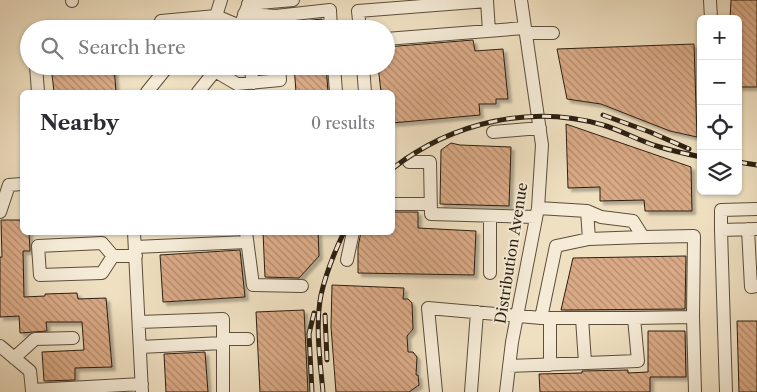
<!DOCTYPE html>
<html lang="en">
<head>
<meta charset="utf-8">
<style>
	:root { --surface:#fff; --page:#f2f2f3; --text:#2b2b33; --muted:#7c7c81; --line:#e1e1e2 }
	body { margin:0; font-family:"Libre Caslon Text",serif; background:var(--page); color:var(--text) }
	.controls { position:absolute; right:15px; top:15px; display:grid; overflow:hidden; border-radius:8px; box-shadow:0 1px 4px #0004 }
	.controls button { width:45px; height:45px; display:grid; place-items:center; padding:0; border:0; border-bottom:1px solid var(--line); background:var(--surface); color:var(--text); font:25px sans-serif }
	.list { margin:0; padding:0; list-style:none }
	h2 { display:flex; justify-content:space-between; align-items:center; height:65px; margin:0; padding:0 20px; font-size:21px }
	h2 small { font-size:16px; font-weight:400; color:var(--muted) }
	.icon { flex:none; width:28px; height:28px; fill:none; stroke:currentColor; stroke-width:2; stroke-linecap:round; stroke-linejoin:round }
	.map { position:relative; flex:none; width:757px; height:392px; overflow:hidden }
	.search { position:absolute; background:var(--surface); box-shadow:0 1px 4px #0004; left:20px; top:20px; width:375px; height:55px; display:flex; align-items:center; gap:12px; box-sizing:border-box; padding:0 18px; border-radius:28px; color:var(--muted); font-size:19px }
	.panel { position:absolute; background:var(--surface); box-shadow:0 1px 4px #0004; left:20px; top:90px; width:375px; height:145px; border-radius:8px }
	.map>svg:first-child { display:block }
	.building { fill:url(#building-back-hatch); stroke:#2a1e10; filter:url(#shadow) }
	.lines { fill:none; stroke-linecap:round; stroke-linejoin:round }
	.minor-casing { stroke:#5b4e3c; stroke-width:14 }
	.minor { stroke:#f5ebd7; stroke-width:12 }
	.rail-casing { stroke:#2a1e10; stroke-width:5 }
	.rail { stroke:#f5ebd7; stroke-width:3; stroke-dasharray:9; stroke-linecap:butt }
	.labels { text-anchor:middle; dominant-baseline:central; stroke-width:4; stroke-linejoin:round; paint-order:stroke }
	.street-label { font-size:15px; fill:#2a1e10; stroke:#f5ebd7 }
</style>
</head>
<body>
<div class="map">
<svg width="757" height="392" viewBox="0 0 757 392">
	<defs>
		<pattern id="building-back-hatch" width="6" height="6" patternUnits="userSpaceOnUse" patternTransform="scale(1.25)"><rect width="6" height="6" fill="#daaa86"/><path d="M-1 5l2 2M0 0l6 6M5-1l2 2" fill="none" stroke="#b18a6c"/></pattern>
		<filter id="shadow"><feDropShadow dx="3.5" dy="3.5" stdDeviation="1" flood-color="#0004"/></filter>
	</defs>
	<rect width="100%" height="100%" fill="#efe0c1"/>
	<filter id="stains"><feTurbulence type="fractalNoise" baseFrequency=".004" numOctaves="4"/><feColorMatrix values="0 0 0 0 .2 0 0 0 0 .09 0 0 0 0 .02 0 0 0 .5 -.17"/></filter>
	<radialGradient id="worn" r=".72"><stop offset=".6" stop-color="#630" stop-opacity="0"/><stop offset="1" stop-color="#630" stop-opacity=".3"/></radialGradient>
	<path class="building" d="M731 0H757V87H738V19H730Z
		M322 19 323 29H294V22Z
		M473 40 475 51 503 49 508 99H496V104H479L480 115 392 123V92H381L378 66H386V47Z
		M694 44 697 137 670 131 601 104 567 99 557 49Z
		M51 66H114L116 92H54Z
		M294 66H326L328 92H296Z
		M566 124 691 167 692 211H645L644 200 600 201V187L568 188Z
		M451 143 460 145 511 147 509 206 440 204 441 150Z
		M392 212H418V228L476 231 474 275 358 273V247L361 232H392Z
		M1 220H22V232H29L30 251H23L24 297 45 296V294L77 293 78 299 106 298 112 367 75 368V380L44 381 42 352 84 350 82 322H46L47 331 20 333 19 316 0 317V257H2Z
		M263 232H318L319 256 299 278 265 277Z
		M240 250 245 297 163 302 160 255Z
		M686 256 685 309 561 310 573 258Z
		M332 285 404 288 403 299H408L412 303 413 329 407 336 408 352H413L417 357 416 375H418L419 385 409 392H336L331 327Z
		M304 310 308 392H260L256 312Z
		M737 321H757V392H739Z
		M648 331H685L686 377H650V392H540L539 374 582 373V371L628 370V373L648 372Z
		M205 352 208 392H166L164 354Z"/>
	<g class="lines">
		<g class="minor-casing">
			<path id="minor" d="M72 0V1
				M710 0 711 19
				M248 4 293 0
				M244 14 276 16 277 29
				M216 16 240 26
				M276 16 330 10 331 29
				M161 21 216 16 221 0
				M239 29 247 8
				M260 29 266 15
				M360 29 358 11 487 1 489 31
				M526 33H553
				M386 39 525 28
				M36 66 38 92
				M250 66 253 83
				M334 66 336 92
				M363 66 365 92
				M215 71 237 84 280 80 279 66
				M147 92 168 66
				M198 92 219 66
				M493 132 540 128
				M409 162H430L431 214 536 217
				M392 204H430
				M587 211 601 217 633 221 643 237 694 236 693 317 634 318
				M0 212 9 185 22 184
				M748 229 751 287 757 286
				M721 230V210L757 209
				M134 232 142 392
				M246 232 253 285 302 286
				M589 239 643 237
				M135 247 247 242
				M113 256 102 273 40 275 38 246 102 243 113 256H136
				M347 260 353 232
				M490 273V216
				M693 317 695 392
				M550 318V365
				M582 318 585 363
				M139 322 223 319V392
				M223 339H248
				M0 346 30 371 32 390
				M140 347 223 343
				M14 358 35 339 73 338
				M509 366 638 361 634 318H541L556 246 589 239 587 211 538 208
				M32 392V390L142 384
				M436 392 428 308 541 318
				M471 392 477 312
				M506 392 512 342 538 208 542 145 521 0
				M726 392 721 230 757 229"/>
		</g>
		<use href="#minor" class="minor"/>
		<g class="rail-casing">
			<path id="rail" d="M603 115 650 132 689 149
				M738 162 757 165
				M392 169C452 122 531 104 603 125 623 131 641 142 660 147 673 151 687 154 701 157
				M325 315 327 360
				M312 392 309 334 314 313
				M323 392C320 360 315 326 321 295 326 273 334 253 344 232"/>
		</g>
		<use href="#rail" class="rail"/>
	</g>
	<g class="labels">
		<g class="street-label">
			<text transform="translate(511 253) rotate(-81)">Distribution Avenue</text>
		</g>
	</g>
	<rect width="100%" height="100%" filter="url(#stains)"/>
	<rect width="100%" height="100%" fill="url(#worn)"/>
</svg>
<div class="controls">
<button>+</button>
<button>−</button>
<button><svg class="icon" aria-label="locate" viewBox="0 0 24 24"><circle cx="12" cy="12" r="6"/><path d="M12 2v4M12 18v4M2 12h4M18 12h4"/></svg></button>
<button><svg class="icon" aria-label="layers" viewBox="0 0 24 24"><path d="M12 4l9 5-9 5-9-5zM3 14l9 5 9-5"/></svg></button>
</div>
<div class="search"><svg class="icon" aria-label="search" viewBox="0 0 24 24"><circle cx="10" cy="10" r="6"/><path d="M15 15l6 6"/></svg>Search here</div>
<section class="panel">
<h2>Nearby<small>0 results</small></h2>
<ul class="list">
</ul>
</section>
</div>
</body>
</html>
